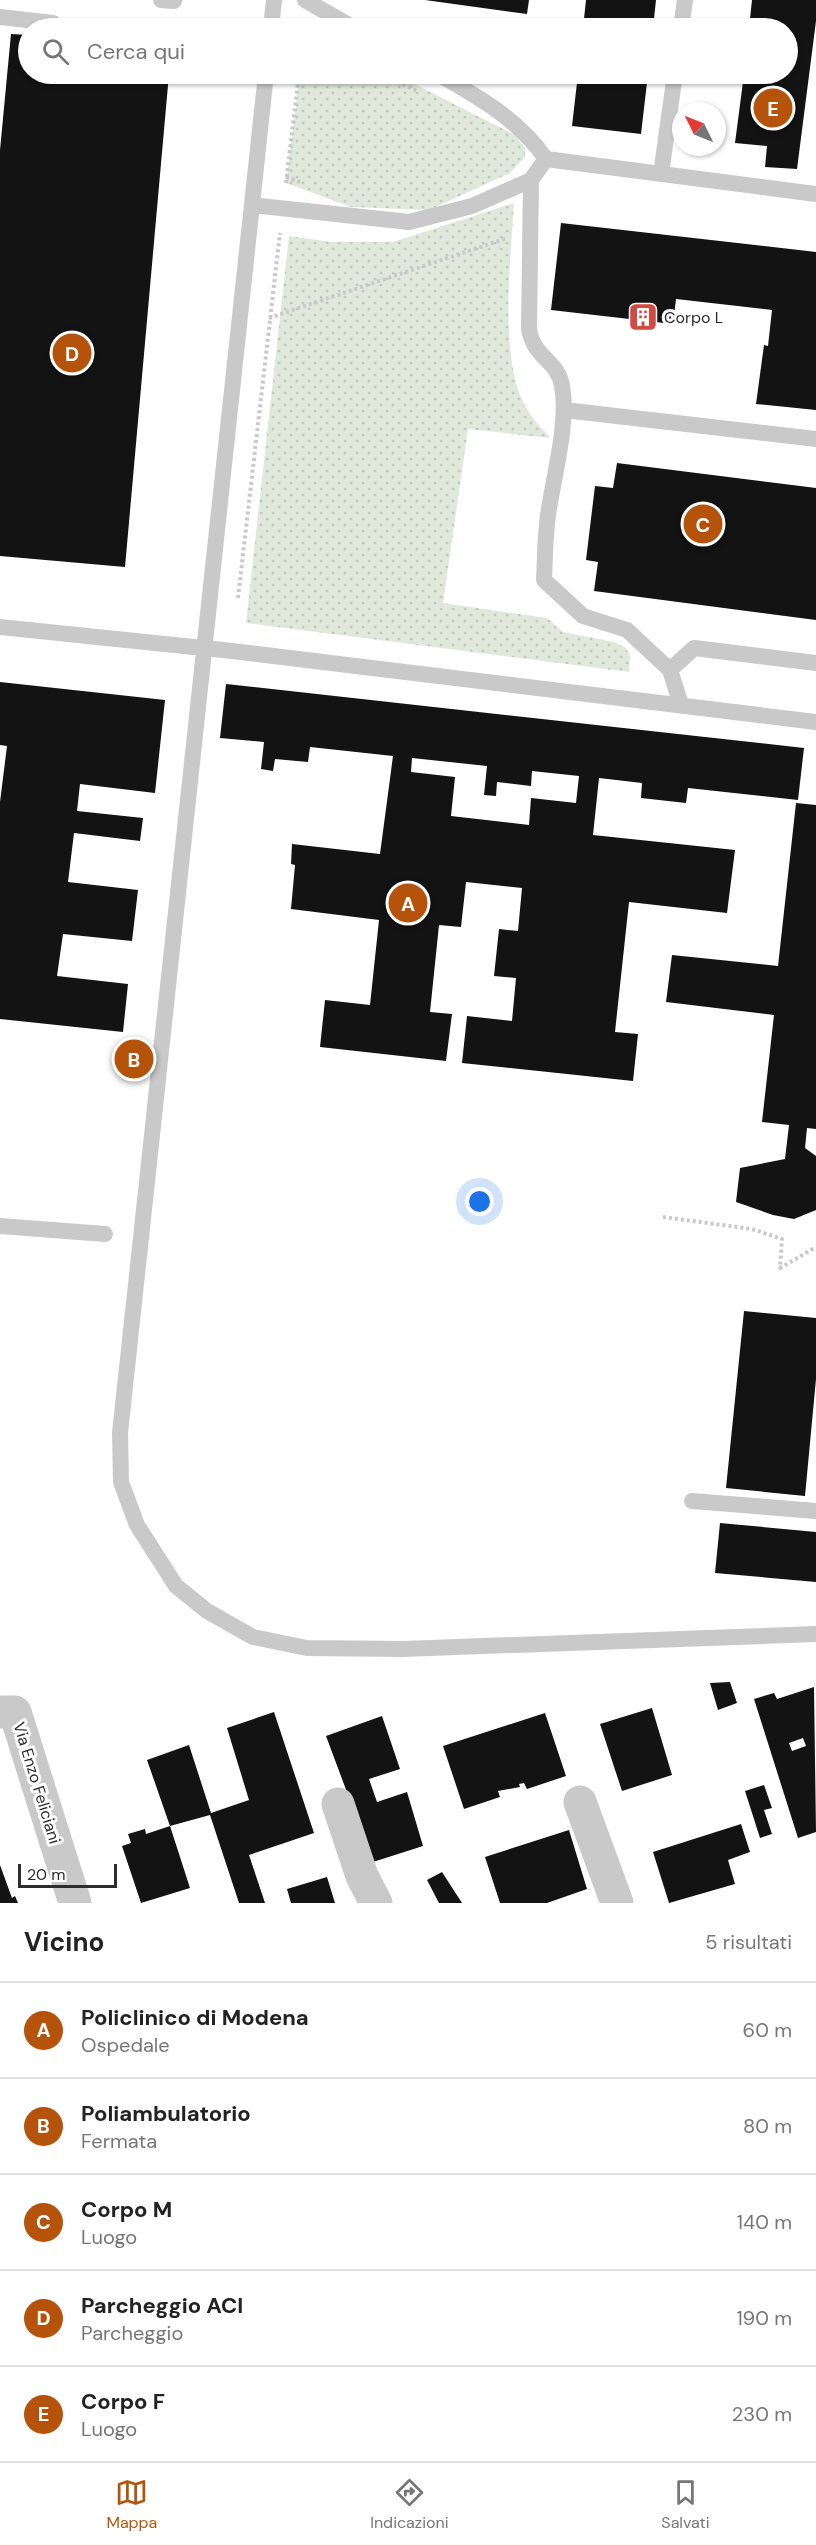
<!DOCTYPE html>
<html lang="it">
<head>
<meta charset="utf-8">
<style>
	:root { --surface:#fff; --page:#f6f6f6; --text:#222; --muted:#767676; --line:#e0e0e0; --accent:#b45309 }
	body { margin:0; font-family:"DM Sans",sans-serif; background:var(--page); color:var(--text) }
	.compass { position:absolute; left:672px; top:102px; width:54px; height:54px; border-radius:50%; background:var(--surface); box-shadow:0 2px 4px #0004; rotate:313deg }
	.scale { position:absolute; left:18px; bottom:15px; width:99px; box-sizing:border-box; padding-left:6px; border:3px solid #2c2c2c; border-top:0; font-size:16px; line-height:21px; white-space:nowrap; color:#2c2c2c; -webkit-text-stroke:4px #fff; paint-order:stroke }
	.you { position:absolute; left:480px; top:1202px; width:21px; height:21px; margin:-15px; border:4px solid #fff; border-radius:50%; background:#1a73e8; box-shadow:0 0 0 9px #1a73e833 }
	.badge { display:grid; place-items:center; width:39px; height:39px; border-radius:50%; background:var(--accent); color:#fff; font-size:20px; font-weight:700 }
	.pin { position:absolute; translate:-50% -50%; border:3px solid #fff; box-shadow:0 2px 6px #0006 }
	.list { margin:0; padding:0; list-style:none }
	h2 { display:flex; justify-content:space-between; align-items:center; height:78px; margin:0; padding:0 24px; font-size:26px }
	h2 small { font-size:20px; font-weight:400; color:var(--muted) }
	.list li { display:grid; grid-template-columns:39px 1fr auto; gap:18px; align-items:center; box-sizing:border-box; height:96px; padding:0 24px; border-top:2px solid var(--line) }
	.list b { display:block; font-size:22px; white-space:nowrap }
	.list p { margin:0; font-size:20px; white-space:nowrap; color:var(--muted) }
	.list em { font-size:20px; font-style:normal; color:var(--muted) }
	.icon { flex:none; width:33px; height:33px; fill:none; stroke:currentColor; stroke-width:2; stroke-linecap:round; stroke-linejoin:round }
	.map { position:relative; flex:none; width:816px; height:1903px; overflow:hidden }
	.search { position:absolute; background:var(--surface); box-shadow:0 2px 4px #0004; left:18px; right:18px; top:18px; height:66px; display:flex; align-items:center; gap:15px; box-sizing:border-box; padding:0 21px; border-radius:33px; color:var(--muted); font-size:22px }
	.sheet { height:558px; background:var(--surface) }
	nav { display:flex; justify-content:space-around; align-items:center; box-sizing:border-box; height:84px; border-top:2px solid var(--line); background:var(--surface); font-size:16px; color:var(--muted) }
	nav a { display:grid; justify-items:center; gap:3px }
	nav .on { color:var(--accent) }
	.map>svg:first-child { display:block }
	.park { fill:url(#park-dots) }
	.building { fill:#131313; fill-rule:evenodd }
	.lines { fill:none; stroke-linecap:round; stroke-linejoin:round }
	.path { stroke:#c9c9c9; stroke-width:4; stroke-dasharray:3 3; stroke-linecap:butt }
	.service { stroke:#c9c9c9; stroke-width:16 }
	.minor { stroke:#c9c9c9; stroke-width:33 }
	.labels { text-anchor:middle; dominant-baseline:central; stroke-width:6; stroke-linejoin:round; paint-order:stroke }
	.poi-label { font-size:16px; fill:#2c2c2c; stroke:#fff; text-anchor:start }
	.street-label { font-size:16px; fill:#2c2c2c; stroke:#fff }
</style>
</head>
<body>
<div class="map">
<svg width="816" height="1903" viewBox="0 0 816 1903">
	<defs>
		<pattern id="park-dots" width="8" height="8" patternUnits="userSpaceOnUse" patternTransform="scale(1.5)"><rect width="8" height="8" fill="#e0e8db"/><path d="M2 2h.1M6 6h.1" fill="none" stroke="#c0c7bc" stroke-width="1.8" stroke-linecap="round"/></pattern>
	</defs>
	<rect width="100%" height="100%" fill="#fff"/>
	<path class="park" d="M300 74H395L515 135 525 148V157L510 173 429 210 351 207 286 183Z
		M514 203C511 258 498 362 527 409 533 420 543 429 550 438L468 429 443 603 547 618 563 632 614 642 626 648 630 656 629 672 246 623 289 236 332 242H393Z"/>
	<path class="building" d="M425 0H529L527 14Z
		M586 0H656L653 28H583Z
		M752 0H816V21L797 169 765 167 767 146 735 143 744 74H788V28H749Z
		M11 34 28 35V74H169L125 567 0 556V150Z
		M578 74H648L641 134 572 126Z
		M561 223 816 252V410L756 404 764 345 768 346 772 310 676 299 673 324 551 310Z
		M617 463 816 488V620L594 591 598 562 586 560 595 486 613 488Z
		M0 682 165 700 155 793 80 784 77 811 143 818 140 841 74 833 68 882 138 890 132 941 63 934 57 976 128 984 123 1032 0 1019V802L7 746 0 745Z
		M226 684 804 748 798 800 688 788 686 803 641 798 642 783 599 778 593 835 735 850 727 913 629 902 615 1032 638 1034 633 1081 462 1063 467 1016 512 1021 516 978 494 976 499 929 518 931 522 888 466 882 461 927 439 925 430 1012 452 1014 446 1061 320 1047 325 1000 370 1005 379 920 291 909 295 865 291 864 292 844 380 854 393 756 310 747 308 762 275 759 273 771 261 769 264 742 220 738ZM412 758 487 766 484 795 496 796 497 782 531 786 532 771 579 776 576 803 531 798 529 825 451 816 455 777 411 772Z
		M796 803 816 805V1129L807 1128 805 1148 816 1156V1210L794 1219 773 1215 736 1202 740 1168 785 1159 789 1125 762 1122 774 1015 666 1002 672 955 778 966Z
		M744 1311 816 1318V1379L805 1496 726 1488Z
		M720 1523 816 1532V1582L715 1573Z
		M730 1682 737 1703 718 1710 710 1683Z
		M814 1687 816 1832 798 1838 754 1699 774 1693 777 1699ZM803 1738 806 1746 792 1751 789 1743Z
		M652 1708 672 1775 622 1791 600 1724Z
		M274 1712 314 1833 249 1855 265 1903H239L210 1815 170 1826 190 1888 141 1903 122 1846 131 1843 128 1834 145 1829 146 1834 170 1826 147 1760 189 1745 211 1813 249 1800 227 1728Z
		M545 1713 566 1776 527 1789 524 1783 519 1784 520 1787 498 1791 500 1797 464 1809 443 1746Z
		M382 1716 400 1769 369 1779 377 1802 407 1792 423 1846 373 1862 326 1736Z
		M764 1785 772 1808 764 1810 772 1834 760 1838 745 1791Z
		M741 1824 750 1852 728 1860 735 1884 669 1903 653 1852Z
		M569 1830 587 1889 547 1903H500L485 1857Z
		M0 1865 12 1898 15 1896 18 1903H0Z
		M442 1872 462 1903H439L427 1880Z
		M327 1877 335 1903H291L287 1889Z"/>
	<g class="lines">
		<path class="path" d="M381 74 419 92
			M286 177 303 183
			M286 183 299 74
			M269 318 507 238
			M238 598 280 233
			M663 1217 752 1229 782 1239 780 1268 816 1247"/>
		<path class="service" d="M161 0 174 1
			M305 0 354 28
			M0 17 53 23
			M271 28 274 0
			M681 28 685 0
			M266 74 120 1433 121 1482 137 1525 176 1586 207 1611 253 1637 307 1648 403 1649 816 1634
			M438 74C479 97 519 120 546 159L531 180 529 329C534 359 558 360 562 386 569 422 553 479 548 515 545 537 545 559 544 580L583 616 627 630 670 670 681 705
			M546 159 816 194
			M661 174 675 74
			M252 205 409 222 472 206 531 180
			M564 410 816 439
			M0 627 232 651 816 722
			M670 670 694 648 816 663
			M0 1226 105 1234
			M692 1501 816 1511"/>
		<path class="minor" d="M0 1712H15L75 1903
			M580 1802 617 1903
			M338 1804 362 1876 376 1903"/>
	</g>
	<defs>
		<g id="building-square" transform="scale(1.5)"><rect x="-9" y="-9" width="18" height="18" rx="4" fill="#d14940" stroke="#fff"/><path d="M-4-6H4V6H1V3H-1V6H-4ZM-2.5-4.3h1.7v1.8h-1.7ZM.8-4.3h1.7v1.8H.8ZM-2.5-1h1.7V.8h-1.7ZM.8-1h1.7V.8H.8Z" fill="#fff"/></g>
	</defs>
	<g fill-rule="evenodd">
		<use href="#building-square" x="643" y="317"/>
	</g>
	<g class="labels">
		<g class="poi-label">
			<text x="664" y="317">Corpo L</text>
		</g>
		<g class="street-label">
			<text transform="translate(37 1783) rotate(73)">Via Enzo Feliciani</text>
		</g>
	</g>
</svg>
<svg class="compass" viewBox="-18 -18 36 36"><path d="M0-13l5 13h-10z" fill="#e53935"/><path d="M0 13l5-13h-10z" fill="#767676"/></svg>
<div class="scale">20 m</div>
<div class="you"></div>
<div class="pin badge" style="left:408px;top:903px">A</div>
<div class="pin badge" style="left:134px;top:1059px">B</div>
<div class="pin badge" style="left:703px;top:524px">C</div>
<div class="pin badge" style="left:72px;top:353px">D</div>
<div class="pin badge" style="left:773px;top:108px">E</div>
<div class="search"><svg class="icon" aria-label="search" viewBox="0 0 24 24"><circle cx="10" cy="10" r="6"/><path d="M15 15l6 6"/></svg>Cerca qui</div>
</div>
<section class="sheet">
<h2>Vicino<small>5 risultati</small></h2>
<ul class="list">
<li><span class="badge">A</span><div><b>Policlinico di Modena</b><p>Ospedale</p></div><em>60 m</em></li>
<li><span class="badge">B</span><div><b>Poliambulatorio</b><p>Fermata</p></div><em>80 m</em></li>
<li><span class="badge">C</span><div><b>Corpo M</b><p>Luogo</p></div><em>140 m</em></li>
<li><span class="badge">D</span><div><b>Parcheggio ACI</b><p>Parcheggio</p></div><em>190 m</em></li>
<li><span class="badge">E</span><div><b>Corpo F</b><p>Luogo</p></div><em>230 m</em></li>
</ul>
</section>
<nav>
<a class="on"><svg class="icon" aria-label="map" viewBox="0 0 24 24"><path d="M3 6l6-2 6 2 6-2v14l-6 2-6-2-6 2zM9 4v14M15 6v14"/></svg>Mappa</a>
<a><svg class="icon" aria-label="directions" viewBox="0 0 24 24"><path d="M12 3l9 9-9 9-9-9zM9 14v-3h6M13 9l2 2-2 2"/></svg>Indicazioni</a>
<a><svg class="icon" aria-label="saved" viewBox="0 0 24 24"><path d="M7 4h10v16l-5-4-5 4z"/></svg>Salvati</a>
</nav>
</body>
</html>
